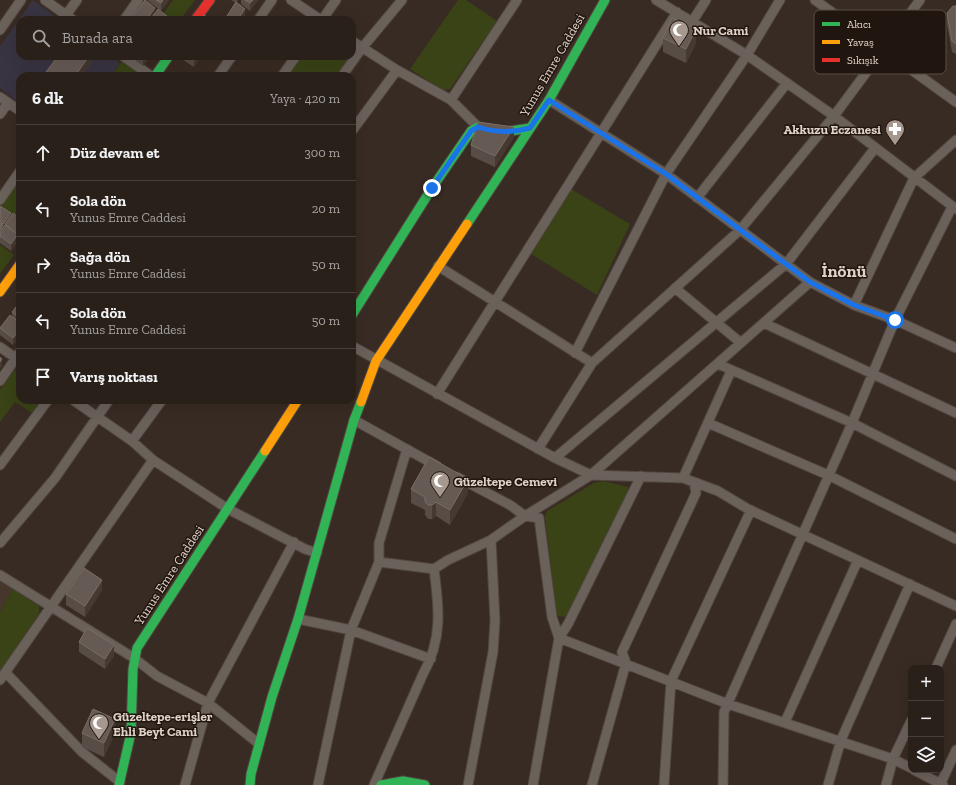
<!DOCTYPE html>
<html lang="tr">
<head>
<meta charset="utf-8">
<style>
	:root { --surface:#2a201a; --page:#322823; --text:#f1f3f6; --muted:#a5a3a2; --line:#463e39 }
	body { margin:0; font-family:"Zilla Slab",serif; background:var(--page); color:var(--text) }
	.controls { position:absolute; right:12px; bottom:12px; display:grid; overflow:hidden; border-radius:8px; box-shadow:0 4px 16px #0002 }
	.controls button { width:36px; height:36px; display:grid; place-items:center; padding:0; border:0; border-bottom:1px solid var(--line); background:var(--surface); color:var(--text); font:20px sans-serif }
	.stop { position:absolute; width:12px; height:12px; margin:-9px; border:3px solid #1a73e8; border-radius:50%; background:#fff }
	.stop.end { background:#1a73e8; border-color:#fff; box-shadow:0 1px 4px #0008 }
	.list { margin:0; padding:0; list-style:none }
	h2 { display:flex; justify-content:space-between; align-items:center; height:52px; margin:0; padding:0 16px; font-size:17px }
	h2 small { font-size:13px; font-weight:400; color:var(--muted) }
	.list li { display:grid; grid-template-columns:26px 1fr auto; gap:12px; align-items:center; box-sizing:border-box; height:56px; padding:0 16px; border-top:1px solid var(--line) }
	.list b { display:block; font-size:15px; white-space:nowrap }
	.list p { margin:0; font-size:13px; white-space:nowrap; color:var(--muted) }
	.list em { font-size:13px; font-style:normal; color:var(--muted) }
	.icon { flex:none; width:22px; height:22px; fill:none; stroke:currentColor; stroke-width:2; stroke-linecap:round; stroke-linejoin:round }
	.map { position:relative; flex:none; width:956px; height:785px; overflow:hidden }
	.search { position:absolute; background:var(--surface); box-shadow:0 4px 16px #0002; left:16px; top:16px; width:340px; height:44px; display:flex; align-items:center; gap:10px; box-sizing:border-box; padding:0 14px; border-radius:12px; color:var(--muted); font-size:15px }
	.panel { position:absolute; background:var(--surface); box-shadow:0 4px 16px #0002; left:16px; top:72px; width:340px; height:332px; border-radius:12px }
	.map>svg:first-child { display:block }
	.education { fill:#393441 }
	.medical { fill:#46362b }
	.green { fill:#394316 }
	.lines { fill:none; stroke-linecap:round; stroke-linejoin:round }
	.street-casing { stroke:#51463f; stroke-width:11 }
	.fast-casing { stroke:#51463f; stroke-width:11 }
	.slow-casing { stroke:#51463f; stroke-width:11 }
	.jam-casing { stroke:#51463f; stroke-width:11 }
	.street { stroke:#6b615b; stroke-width:9 }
	.fast { stroke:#30b455; stroke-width:9 }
	.slow { stroke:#ff9f0a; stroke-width:9 }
	.jam { stroke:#e5322d; stroke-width:9 }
	.wall { fill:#574c46 }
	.shaded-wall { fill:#453932 }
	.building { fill:#665a54; stroke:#796d66 }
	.route { stroke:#1a73e8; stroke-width:5 }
	.labels { text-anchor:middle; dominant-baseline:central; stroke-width:3; stroke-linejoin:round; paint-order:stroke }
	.poi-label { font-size:13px; font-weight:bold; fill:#e1d2c8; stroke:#20160f; text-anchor:start }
	.street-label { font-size:13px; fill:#e1d2c8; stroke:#20160f }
	.district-label { font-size:17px; font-weight:bold; fill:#e1d2c8; stroke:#20160f }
	.key { fill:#20160f; stroke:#5a4e46; stroke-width:1 }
	.key-label { font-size:11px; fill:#e1d2c8 }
</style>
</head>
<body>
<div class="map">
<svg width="956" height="785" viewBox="0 0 956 785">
	<rect width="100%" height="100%" fill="#382b23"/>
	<path class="education" d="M33 0 60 20H20V56H110L120 63 111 76H20V104L0 88V46Z"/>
	<path class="medical" d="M0 581 13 589 0 612Z"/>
	<path class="green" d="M173 0H195L180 20H171L163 14Z
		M458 0H466L497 21 450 89 443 90 410 69Z
		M301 56H348L349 57 335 76H286Z
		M122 61 140 75V76H111Z
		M20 178V222L0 206Z
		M571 189 630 224 597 295 531 254Z
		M0 245 14 255 0 274Z
		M14 370 20 372V400H41L32 413 15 402 0 422V390Z
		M603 481 628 487 629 491 567 617 558 616 556 611 545 517 547 511 594 483Z
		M13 589 39 606V614L0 671V612Z"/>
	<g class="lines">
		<g class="street-casing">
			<path id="street" d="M45 0 73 20
				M291 0 321 20
				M656 0 747 55 834 116 956 209
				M815 0 956 102
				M66 15 77 0
				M124 20 138 0
				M258 20 272 0
				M322 20 336 0
				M692 22 706 0
				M0 30 21 0
				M352 41 397 70 451 100 478 127
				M123 56 151 76
				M218 76 232 56
				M282 76 296 56
				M342 76 362 48 402 0
				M0 97 20 111
				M451 100 517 0
				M549 100 666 174 810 282 854 305 895 320 956 348
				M0 114 8 103
				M352 131 397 70
				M697 198 787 83
				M0 200 20 171
				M438 266 592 363
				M675 288 741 343
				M854 305 914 178 956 140
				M764 323 956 413
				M352 346 555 458 591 475 683 478 718 491 748 509 956 606
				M0 347 20 361
				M575 353 666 174 747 55 780 0
				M718 364 852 423 956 476
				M0 381 20 352
				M437 394 677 12
				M73 400 132 441 153 460 228 509 305 549 317 553
				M354 420 437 466
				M708 423 828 475 956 539
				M132 441 162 400
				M538 449 592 363 740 230 834 116 920 0
				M555 458 786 264 875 148
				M0 465 48 400
				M457 477 510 505 525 516 539 518 552 617 559 638 728 704 893 759 911 768
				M683 478 731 371
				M0 543 55 478 109 400
				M379 562 434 569 448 560 491 540 525 516 591 475 810 282
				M0 575 134 658 157 676 208 703 259 744
				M298 619 351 630 431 659
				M936 668 956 624
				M6 673 82 752 120 782
				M0 680 153 460
				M785 722 858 560
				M914 770 943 785
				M185 785 208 703 294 542
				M318 785 351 630 379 562V543L407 449
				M374 785 423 674C443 639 439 607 434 569
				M468 785 493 652 495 621 491 540
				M533 785 559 638 568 624 641 476
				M592 785 626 663 622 652 696 493 694 482
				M664 785 671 681 751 510
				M723 785 724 712 852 423 895 320 952 207
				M828 785 841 740 910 584
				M886 785 893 759 911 721
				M940 785 956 750"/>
		</g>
		<g class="fast-casing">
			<path id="fast" d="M155 76 169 56
				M467 224 549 100 605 0
				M352 315 432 188 471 131 478 127 504 132 530 128
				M119 785 131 733 133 669 137 648 265 451
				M250 785 251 774 272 697 298 619 354 420 361 402
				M381 785 403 781 425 785"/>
		</g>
		<g class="slow-casing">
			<path id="slow" d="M0 292 20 264
				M361 402 376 361 467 224
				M265 451 298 400"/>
		</g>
		<g class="jam-casing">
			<path id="jam" d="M195 20 210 0"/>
		</g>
		<use href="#street" class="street"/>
		<use href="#fast" class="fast"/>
		<use href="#slow" class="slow"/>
		<use href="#jam" class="jam"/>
	</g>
	<path class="wall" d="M148 0H169L161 11 148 1Z
		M231 0H238L236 3 245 16 242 20H225V19L236 3Z
		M241 0H258L250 11 241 4Z
		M956 6V54L952 52 947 24V13Z
		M155 14 168 20H125H133V16Z
		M663 38 696 43 686 63 663 52Z
		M129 56H150L143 66Z
		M180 56H201L194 67 180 58Z
		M217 56H224L222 59Z
		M514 137 495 167 471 156V145Z
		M0 206 11 216 20 219V238L11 251 0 243Z
		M20 302V336L13 345 0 335V328L12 317V312Z
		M411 489 468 493 450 525 436 516 432 519H428L425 515V510L411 503Z
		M102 590 85 617 66 605V594Z
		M79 642 114 656 105 669 79 652Z
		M82 733H115L104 757 82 747Z"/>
	<path class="shaded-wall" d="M163 0H169L161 11V3Z
		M253 0H258L250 11V3Z
		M155 8V15L151 20H146Z
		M245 9V16L242 20H237Z
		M696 29V43L686 63V49Z
		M89 56H92V63L82 76H75Z
		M143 56H150L143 66Z
		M196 56H201L194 67V60Z
		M514 127V137L495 167V156Z
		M11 213V221L5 224V229L3 231V224Z
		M3 225V232L0 236V230Z
		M20 231V238L11 251V244Z
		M20 329V336L13 345V338Z
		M2 359V366L0 369V362Z
		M468 479V493L450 525V510Z
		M436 502V516L432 519V505Z
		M102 580V590L85 617V606Z
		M114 645V656L105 669V659Z
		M115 719V733L104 757V743Z"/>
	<path class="building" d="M145 0 155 8 146 20H138L133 16Z
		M156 0H163L161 3Z
		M245 0H253L250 3Z
		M236 2 245 9 237 20H226L225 19Z
		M953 6H956V44L952 41 947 13Z
		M158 9 168 17 166 20H150Z
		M204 15 212 20H200Z
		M128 16 133 20H125Z
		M672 18 696 29 686 49 663 38Z
		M58 56H89L75 76H43Z
		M188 56H196L194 60Z
		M478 122 514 127 495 156 471 145Z
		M0 206 11 213 3 224 0 221Z
		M13 213 20 219V231L11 244 0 236V232L5 225 16 233 5 224Z
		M0 223 3 225 0 230Z
		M20 302V318L12 312Z
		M10 315 20 323V329L13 338 0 328Z
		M0 357 2 359 0 362Z
		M429 457 468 479 450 510 436 502 432 505H428L425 501V497L411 489Z
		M84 568 102 580 85 606 66 594Z
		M87 628 114 645 105 659 79 642Z
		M93 709 115 719 104 743 82 733Z"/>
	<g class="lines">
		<path class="route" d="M432 188 471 131 478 127C496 133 512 133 530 128L549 100 666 174 810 282 854 305 895 320"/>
	</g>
	<defs>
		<g id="mosque-pin" transform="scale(1)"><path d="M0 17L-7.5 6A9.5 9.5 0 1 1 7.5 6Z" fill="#a6988e" stroke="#20160f"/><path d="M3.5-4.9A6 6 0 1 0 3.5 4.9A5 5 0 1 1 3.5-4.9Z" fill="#fff"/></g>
		<g id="pharmacy-pin" transform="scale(1)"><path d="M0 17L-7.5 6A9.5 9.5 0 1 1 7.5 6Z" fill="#a6988e" stroke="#20160f"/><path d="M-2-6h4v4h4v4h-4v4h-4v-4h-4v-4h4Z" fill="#fff"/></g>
	</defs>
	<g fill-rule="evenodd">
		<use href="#mosque-pin" x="679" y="30"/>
		<use href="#pharmacy-pin" x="895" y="129"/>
		<use href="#mosque-pin" x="440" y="481"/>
		<use href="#mosque-pin" x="99" y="723"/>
	</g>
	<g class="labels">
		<g class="poi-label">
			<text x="693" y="30">Nur Cami</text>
			<text x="881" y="129" text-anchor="end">Akkuzu Eczanesi</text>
			<text x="454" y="481">Güzeltepe Cemevi</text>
			<text x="113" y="716">Güzeltepe-erişler<tspan x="113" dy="15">Ehli Beyt Cami</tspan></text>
		</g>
		<g class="street-label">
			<text transform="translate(552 65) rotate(-60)">Yunus Emre Caddesi</text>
			<text transform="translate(169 575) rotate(-57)">Yunus Emre Caddesi</text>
		</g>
		<g class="district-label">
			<text x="844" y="271">İnönü</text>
		</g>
	</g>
	<rect x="814" y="10" width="132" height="64" rx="6" class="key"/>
	<rect x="822" y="22" width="18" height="4" fill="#30b455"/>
	<rect x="822" y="40" width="18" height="4" fill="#ff9f0a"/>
	<rect x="822" y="58" width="18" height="4" fill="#e5322d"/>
	<g class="key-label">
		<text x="847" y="28">Akıcı</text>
		<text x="847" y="46">Yavaş</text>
		<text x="847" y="64">Sıkışık</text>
	</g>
</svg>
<div class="controls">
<button>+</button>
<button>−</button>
<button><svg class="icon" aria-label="layers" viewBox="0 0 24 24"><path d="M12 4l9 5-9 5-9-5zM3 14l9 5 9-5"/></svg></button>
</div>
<div class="stop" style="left:895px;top:320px"></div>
<div class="stop end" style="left:432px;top:188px"></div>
<div class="search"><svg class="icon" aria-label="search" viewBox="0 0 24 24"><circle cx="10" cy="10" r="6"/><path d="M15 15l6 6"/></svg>Burada ara</div>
<section class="panel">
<h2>6 dk<small>Yaya · 420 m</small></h2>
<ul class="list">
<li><svg class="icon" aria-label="ahead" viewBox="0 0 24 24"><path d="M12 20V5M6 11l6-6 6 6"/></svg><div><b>Düz devam et</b></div><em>300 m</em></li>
<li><svg class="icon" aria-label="left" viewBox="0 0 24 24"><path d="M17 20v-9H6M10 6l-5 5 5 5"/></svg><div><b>Sola dön</b><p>Yunus Emre Caddesi</p></div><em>20 m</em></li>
<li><svg class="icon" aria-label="right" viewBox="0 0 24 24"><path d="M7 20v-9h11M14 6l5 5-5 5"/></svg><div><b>Sağa dön</b><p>Yunus Emre Caddesi</p></div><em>50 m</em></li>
<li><svg class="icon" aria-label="left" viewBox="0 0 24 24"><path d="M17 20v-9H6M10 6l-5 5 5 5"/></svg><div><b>Sola dön</b><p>Yunus Emre Caddesi</p></div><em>50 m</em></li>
<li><svg class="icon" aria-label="arrive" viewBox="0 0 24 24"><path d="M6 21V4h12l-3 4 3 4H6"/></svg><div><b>Varış noktası</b></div></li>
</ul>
</section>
</div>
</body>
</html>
